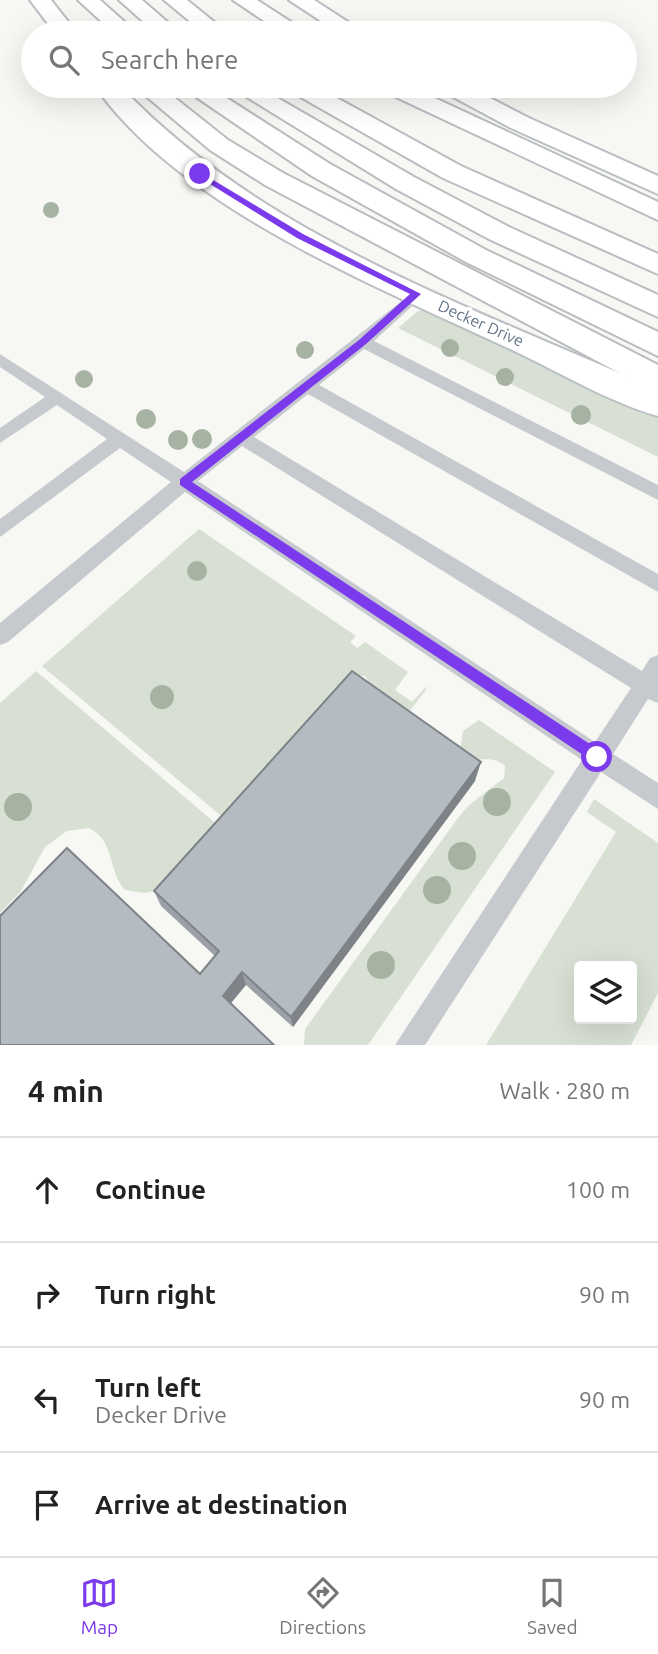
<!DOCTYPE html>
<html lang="en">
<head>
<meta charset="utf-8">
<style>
	:root { --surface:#fff; --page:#f6f6f6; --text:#222; --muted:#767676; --line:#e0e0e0; --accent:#7c3aed }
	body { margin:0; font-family:Ubuntu,sans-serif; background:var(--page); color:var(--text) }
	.controls { position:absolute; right:21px; bottom:21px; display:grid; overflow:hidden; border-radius:7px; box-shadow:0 7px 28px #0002 }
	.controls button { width:63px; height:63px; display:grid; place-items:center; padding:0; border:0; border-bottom:2px solid var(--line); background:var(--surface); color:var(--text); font:35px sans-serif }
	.stop { position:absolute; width:21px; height:21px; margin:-16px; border:5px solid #7c3aed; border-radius:50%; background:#fff }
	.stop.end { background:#7c3aed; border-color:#fff; box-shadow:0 2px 7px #0008 }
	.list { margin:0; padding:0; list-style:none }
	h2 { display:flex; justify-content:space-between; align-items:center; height:91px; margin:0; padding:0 28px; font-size:30px }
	h2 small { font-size:23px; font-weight:400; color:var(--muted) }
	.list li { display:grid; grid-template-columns:46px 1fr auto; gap:21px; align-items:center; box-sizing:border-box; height:105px; padding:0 28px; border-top:2px solid var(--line) }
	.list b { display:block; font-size:26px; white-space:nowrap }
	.list p { margin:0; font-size:23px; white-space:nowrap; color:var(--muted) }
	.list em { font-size:23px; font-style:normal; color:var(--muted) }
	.icon { flex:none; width:38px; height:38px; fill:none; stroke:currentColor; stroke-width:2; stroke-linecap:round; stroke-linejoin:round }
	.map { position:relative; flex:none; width:658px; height:1045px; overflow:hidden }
	.search { position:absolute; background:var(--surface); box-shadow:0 7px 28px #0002; left:21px; right:21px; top:21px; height:77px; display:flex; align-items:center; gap:18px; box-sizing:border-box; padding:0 24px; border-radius:38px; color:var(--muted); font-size:26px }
	.sheet { height:511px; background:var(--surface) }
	nav { display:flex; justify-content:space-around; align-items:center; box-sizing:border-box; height:98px; border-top:2px solid var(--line); background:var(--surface); font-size:19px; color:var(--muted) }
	nav a { display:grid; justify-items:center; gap:4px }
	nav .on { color:var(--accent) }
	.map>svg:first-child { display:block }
	.green { fill:#d8e0d4; fill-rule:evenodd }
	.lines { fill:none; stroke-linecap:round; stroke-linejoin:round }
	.secondary-casing { stroke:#babfc4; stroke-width:4 }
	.motorway-casing { stroke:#babdc0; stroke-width:4 }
	.service { fill:#c6cace; fill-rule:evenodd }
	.secondary { fill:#fff; fill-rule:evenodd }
	.motorway { fill:#fff; fill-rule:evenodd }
	.tree { fill:#a6b2a2 }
	.wall { fill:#9ba1a6 }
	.shaded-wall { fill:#7e8387 }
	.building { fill:#b4bbc1; stroke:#7e8387; stroke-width:2 }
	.route { fill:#7c3aed }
	.labels { text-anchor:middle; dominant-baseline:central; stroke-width:7; stroke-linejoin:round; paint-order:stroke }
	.far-street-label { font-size:16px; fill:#637588; stroke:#fff }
</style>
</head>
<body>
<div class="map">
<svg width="658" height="1045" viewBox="0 0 658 1045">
	<rect width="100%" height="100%" fill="#f7f7f4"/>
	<path class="green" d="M418 311H429L658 416V457L398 328Z
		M199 529 356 636 350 642 357 648 365 642 408 672 395 690 412 702 427 686 426 690 408 713 372 687 365 676 347 675 323 712 226 820 42 666Z
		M36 671 220 827 158 890 145 893 125 890C107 870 116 842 89 828L67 831 45 847 21 891 0 913V703Z
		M479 720 555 772 368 1045H304L305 1029 458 818 469 805 504 778 505 766C494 756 483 760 469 760L460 751 463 731Z
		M594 799 658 843V993L631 1045H486L616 832 587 812ZM579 966H632V1019H579Z"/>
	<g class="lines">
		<g class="secondary-casing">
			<path id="secondary" d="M30 0H51L77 33H55Z
				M289 0H314L365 33H339Z
				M95 86H120C264 238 471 306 658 390V416C608 402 556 370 508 348 377 287 179 207 95 86Z
				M438 86H467L529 118 658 176V194L511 128 442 91Z"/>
		</g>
		<g class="motorway-casing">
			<path id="motorway" d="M78 0H100L137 33H114Z
				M119 0H142L180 33H156Z
				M164 0H187L228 33H204Z
				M233 0H257L308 33H282Z
				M134 86H160L228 140 283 173 658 365V390L646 387 265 185 210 150Z
				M180 86H208L330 164 486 250 658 332V356L466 262 312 176Z
				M229 86H257L414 177 509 227 658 295V317L489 239 396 189Z
				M286 86H315L461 166 658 254V274L443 178 290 91Z
				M379 86H409L658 202V220L383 91Z"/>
		</g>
		<path class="service" d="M417 289 425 294 422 297 374 341 658 485V500L364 349 319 385 658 574V592L308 394 254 437 642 671 650 658 658 655V703L648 699 613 754 658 783V809L601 772 425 1045H395L582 760 185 492 8 642 0 645V623L171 482 120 448 0 537V519L107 439 57 405 0 443V428L45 397 0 367V354L184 472ZM242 446 631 688 595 742 198 481Z"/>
		<use href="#secondary" class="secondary"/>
		<use href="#motorway" class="motorway"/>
	</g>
	<g class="tree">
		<circle cx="51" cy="210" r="8"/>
		<circle cx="450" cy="348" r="9"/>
		<circle cx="305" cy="350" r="9"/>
		<circle cx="505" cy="377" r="9"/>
		<circle cx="84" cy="379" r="9"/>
		<circle cx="581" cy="415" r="10"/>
		<circle cx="146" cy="419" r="10"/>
		<circle cx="202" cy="439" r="10"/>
		<circle cx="178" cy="440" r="10"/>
		<circle cx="197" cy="571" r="10"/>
		<circle cx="162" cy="697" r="12"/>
		<circle cx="497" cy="802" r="14"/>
		<circle cx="18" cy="807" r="14"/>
		<circle cx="462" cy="856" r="14"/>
		<circle cx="437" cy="890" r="14"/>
		<circle cx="381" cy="965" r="14"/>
	</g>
	<path class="wall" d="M475 781 293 1027 246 985 200 974 215 956 161 906 154 891Z"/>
	<path class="shaded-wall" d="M481 762 475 781 293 1027 291 1017Z
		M242 972 246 985 227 1008 223 996Z"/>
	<path class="building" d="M352 671 481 762 291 1017 242 972 223 996 274 1045H0V916L67 848 200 974 219 951 154 891Z"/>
	<path class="route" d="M200 172 303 234 421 294 366 344 192 482 602 752V761H592L180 485V479L359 340 410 294 297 238 197 176Z"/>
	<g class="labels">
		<g class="far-street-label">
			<text transform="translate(481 323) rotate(24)">Decker Drive</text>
		</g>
	</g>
</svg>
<div class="controls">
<button><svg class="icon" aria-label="layers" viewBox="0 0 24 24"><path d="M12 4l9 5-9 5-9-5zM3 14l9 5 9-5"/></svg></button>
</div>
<div class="stop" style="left:597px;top:757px"></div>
<div class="stop end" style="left:200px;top:174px"></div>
<div class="search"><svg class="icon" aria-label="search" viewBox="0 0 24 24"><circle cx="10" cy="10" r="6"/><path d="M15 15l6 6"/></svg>Search here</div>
</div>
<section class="sheet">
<h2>4 min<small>Walk · 280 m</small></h2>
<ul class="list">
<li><svg class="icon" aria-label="ahead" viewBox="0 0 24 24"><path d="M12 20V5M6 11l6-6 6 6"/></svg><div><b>Continue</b></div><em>100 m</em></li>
<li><svg class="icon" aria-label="right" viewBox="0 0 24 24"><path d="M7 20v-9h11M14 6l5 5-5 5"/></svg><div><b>Turn right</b></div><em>90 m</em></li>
<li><svg class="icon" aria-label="left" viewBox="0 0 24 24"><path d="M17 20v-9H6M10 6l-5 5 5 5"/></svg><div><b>Turn left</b><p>Decker Drive</p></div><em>90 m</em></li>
<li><svg class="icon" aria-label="arrive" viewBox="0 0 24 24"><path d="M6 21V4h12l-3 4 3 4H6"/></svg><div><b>Arrive at destination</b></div></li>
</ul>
</section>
<nav>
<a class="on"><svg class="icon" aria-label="map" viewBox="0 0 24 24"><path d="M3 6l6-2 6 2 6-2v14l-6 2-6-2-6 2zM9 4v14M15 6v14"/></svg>Map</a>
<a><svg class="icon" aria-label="directions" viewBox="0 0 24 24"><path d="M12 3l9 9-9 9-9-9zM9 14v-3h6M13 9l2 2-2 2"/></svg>Directions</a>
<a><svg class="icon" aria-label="saved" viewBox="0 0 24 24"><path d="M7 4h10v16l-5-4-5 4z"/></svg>Saved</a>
</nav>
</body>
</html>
